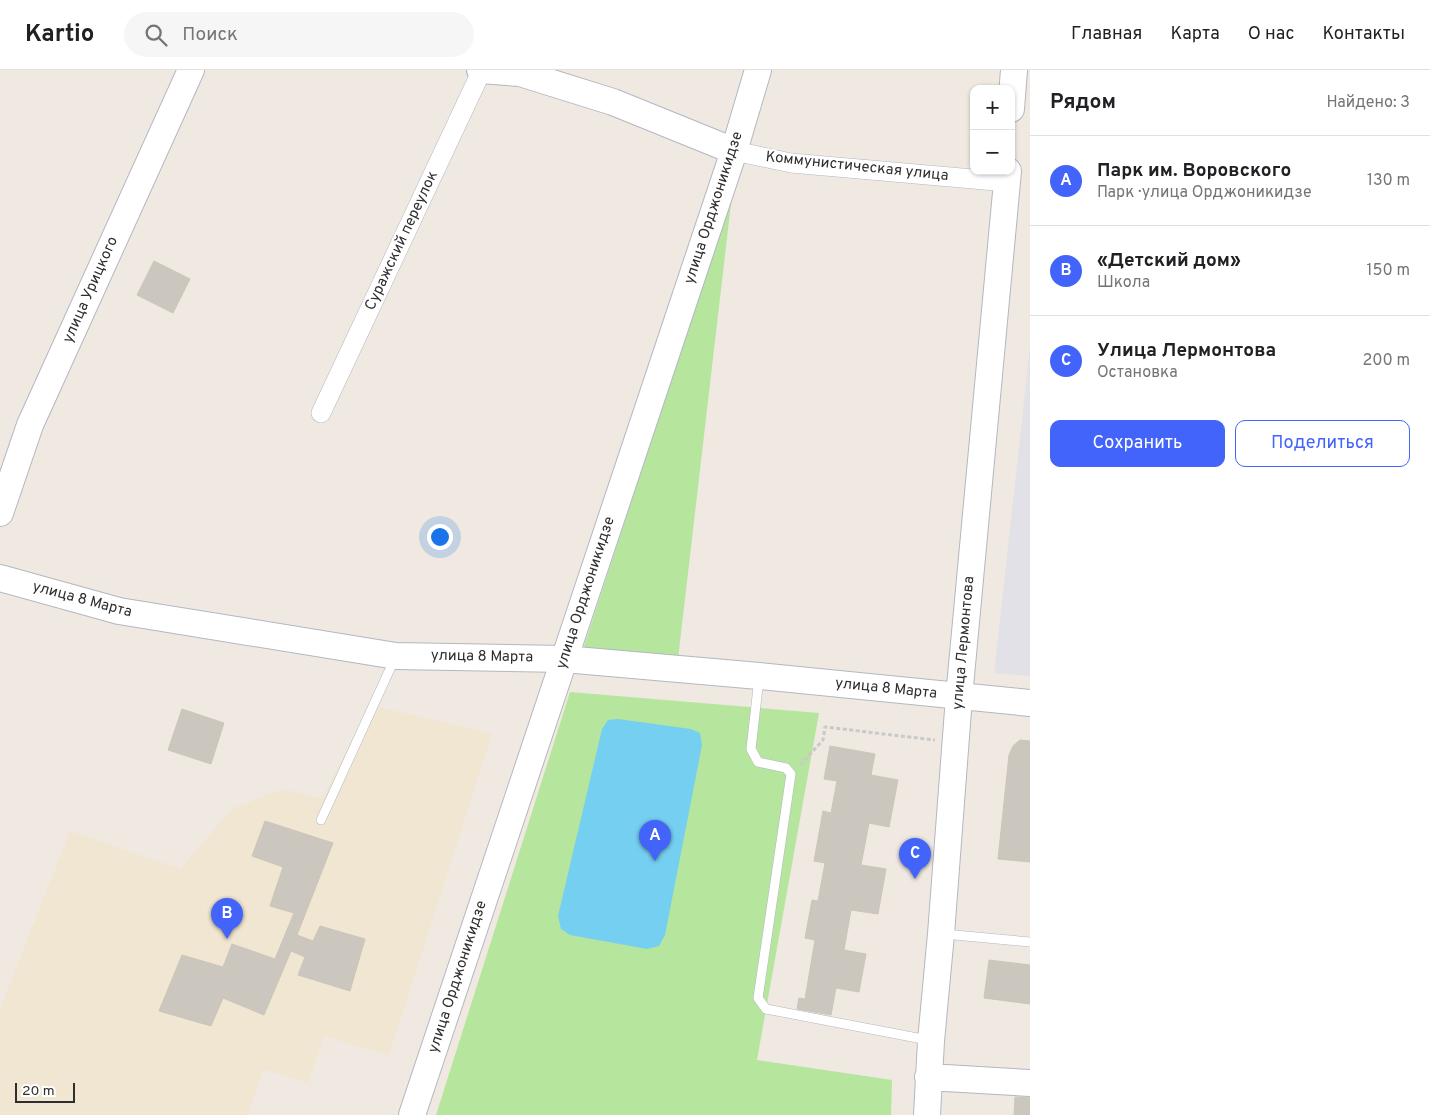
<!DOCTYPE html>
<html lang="ru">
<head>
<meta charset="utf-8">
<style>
	:root { --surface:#fff; --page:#f6f6f6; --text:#202124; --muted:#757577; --line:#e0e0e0; --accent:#4264fb }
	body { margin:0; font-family:Overpass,sans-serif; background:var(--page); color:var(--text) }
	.controls { position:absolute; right:15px; top:15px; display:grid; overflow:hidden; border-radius:10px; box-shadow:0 1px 4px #0004 }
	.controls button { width:45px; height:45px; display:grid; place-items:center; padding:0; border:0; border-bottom:1px solid var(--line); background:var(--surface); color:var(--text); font:25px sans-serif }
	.scale { position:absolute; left:15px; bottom:12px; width:60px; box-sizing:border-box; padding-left:5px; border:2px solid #2e2e2e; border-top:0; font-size:14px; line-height:18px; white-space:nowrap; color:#2e2e2e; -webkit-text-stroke:4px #fff; paint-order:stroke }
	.you { position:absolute; left:439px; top:466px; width:18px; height:18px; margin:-12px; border:4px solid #fff; border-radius:50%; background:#1a73e8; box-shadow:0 0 0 8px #1a73e833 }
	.badge { display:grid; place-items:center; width:32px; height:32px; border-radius:50%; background:var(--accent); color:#fff; font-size:16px; font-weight:700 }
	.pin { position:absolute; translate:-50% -41px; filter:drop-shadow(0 1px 2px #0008) }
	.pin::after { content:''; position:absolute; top:26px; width:18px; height:15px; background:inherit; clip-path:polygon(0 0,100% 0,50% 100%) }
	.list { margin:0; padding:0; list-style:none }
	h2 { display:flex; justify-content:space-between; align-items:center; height:65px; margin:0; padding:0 20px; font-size:21px }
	h2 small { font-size:16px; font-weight:400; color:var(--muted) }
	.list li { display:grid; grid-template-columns:32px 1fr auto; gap:15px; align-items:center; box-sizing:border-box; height:90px; padding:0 20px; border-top:1px solid var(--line) }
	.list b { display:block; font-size:19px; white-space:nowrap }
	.list p { margin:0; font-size:16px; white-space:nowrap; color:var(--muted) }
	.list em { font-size:16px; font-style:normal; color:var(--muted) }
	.actions { display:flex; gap:10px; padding:15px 20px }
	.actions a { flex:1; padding:11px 0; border:1px solid var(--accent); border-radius:10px; text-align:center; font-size:18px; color:var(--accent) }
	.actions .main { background:var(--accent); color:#fff }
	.icon { flex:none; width:28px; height:28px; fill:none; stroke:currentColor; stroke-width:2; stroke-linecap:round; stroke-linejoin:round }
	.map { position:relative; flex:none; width:1030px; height:1045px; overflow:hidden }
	header { display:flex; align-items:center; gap:30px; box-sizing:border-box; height:70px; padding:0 25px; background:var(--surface); border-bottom:1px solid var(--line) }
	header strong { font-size:24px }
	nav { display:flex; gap:28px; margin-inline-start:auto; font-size:18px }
	.search { width:350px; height:45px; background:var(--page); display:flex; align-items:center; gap:12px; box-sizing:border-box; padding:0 18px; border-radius:28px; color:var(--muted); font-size:19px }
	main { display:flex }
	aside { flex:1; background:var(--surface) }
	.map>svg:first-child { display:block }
	.industrial { fill:#e3e1e8 }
	.education { fill:#f0e6d1 }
	.green { fill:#b6e59e }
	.water { fill:#75cff0 }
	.building { fill:#cbc7bf; stroke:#cbc5ba }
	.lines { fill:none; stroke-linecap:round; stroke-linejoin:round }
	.lane-casing { stroke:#b4b7c1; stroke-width:10 }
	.street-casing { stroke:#b4b7c1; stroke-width:20 }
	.secondary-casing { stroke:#b4b7c1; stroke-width:28 }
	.path { stroke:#c9c9c9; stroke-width:3; stroke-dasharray:4 2.5; stroke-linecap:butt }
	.lane { stroke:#fff; stroke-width:9 }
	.street { stroke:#fff; stroke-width:19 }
	.secondary { stroke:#fff; stroke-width:26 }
	.labels { text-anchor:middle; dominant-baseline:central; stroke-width:4.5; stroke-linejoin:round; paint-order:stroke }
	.street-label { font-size:15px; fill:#2e2e2e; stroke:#fff }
</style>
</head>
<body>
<header>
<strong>Kartio</strong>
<div class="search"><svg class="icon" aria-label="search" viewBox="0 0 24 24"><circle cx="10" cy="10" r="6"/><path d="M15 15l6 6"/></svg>Поиск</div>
<nav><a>Главная</a><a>Карта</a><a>О нас</a><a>Контакты</a></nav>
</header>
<main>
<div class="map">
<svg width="1030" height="1045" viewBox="0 0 1030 1045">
	<rect width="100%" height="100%" fill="#efe9e1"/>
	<path class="industrial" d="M1030 277V606L994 603Z"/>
	<path class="education" d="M370 635 492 664 389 985 324 966 308 1013 263 999 248 1045H0V939L70 761 180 799 232 739 283 719 322 729Z"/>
	<path class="green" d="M732 125 678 589 583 579Z
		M570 622 819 643 757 990 892 1010 891 1045H436Z"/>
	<path class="water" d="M618 649 691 659 700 663 702 675 665 865 659 876 647 879 570 865 561 859 558 846 602 659 608 650Z"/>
	<path class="building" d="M154 191 190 209 173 243 137 225Z
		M182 639 224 653 211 694 168 680Z
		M1020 670 1030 671V792L998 789 1009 685 1013 676Z
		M830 676 875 684 871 705 898 710 889 757 869 753 861 795 886 799 878 844 851 840 844 880 866 884 859 922 836 918 831 945 797 939 799 928 805 929 815 870 805 868 812 830 818 831 825 793 814 791 823 741 831 743 837 711 824 709Z
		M265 751 333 773 297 865 313 871 320 856 365 869 350 921 298 905 305 887 291 881 264 945 223 928 211 956 159 941 182 885 223 897 232 874 275 889 294 843 270 836 283 797 252 786Z
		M989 890 1030 895V934L984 928Z
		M1015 1027 1030 1028V1045H1014Z"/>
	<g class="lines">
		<g class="lane-casing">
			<path id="lane" d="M759 608 751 679 758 692 786 698 791 704 758 928 766 939 928 970
				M321 750 395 588
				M944 864 1030 872"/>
		</g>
		<g class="street-casing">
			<path id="street" d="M734 81 791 93 1007 112
				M321 343 482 0"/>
		</g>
		<g class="secondary-casing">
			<path id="secondary" d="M480 0 520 3 613 32 734 81
				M1011 39 1014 0
				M0 443 30 355 191 0
				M0 508 119 541 396 586 564 589 759 606 1030 633
				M928 1007 1030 1013
				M412 1045 734 81 758 0
				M927 1045 931 971 941 864 959 627 1008 101"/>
		</g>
		<path class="path" d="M800 695 823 670 825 657 935 670"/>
		<use href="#lane" class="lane"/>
		<use href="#street" class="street"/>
		<use href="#secondary" class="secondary"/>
	</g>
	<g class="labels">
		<g class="street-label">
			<text transform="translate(857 97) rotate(6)">Коммунистическая улица</text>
			<text transform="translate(714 138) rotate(-72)">улица Орджоникидзе</text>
			<text transform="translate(402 171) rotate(-65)">Суражский переулок</text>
			<text transform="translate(91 220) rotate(-66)">улица Урицкого</text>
			<text transform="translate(586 523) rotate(-72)">улица Орджоникидзе</text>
			<text transform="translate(82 530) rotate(15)">улица 8 Марта</text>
			<text transform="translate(964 573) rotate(-85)">улица Лермонтова</text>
			<text transform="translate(482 587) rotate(1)">улица 8 Марта</text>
			<text transform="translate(886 619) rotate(6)">улица 8 Марта</text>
			<text transform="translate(458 907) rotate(-72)">улица Орджоникидзе</text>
		</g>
	</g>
</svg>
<div class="controls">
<button>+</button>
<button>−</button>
</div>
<div class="scale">20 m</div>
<div class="you"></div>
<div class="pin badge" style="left:655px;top:791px">A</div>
<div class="pin badge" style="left:227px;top:869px">B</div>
<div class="pin badge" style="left:915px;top:809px">C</div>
</div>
<aside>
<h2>Рядом<small>Найдено: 3</small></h2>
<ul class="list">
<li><span class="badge">A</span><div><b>Парк им. Воровского</b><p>Парк · улица Орджоникидзе</p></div><em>130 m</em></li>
<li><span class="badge">B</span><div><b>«Детский дом»</b><p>Школа</p></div><em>150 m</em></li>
<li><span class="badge">C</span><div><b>Улица Лермонтова</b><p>Остановка</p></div><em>200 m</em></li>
</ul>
<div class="actions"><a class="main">Сохранить</a><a>Поделиться</a></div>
</aside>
</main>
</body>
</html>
